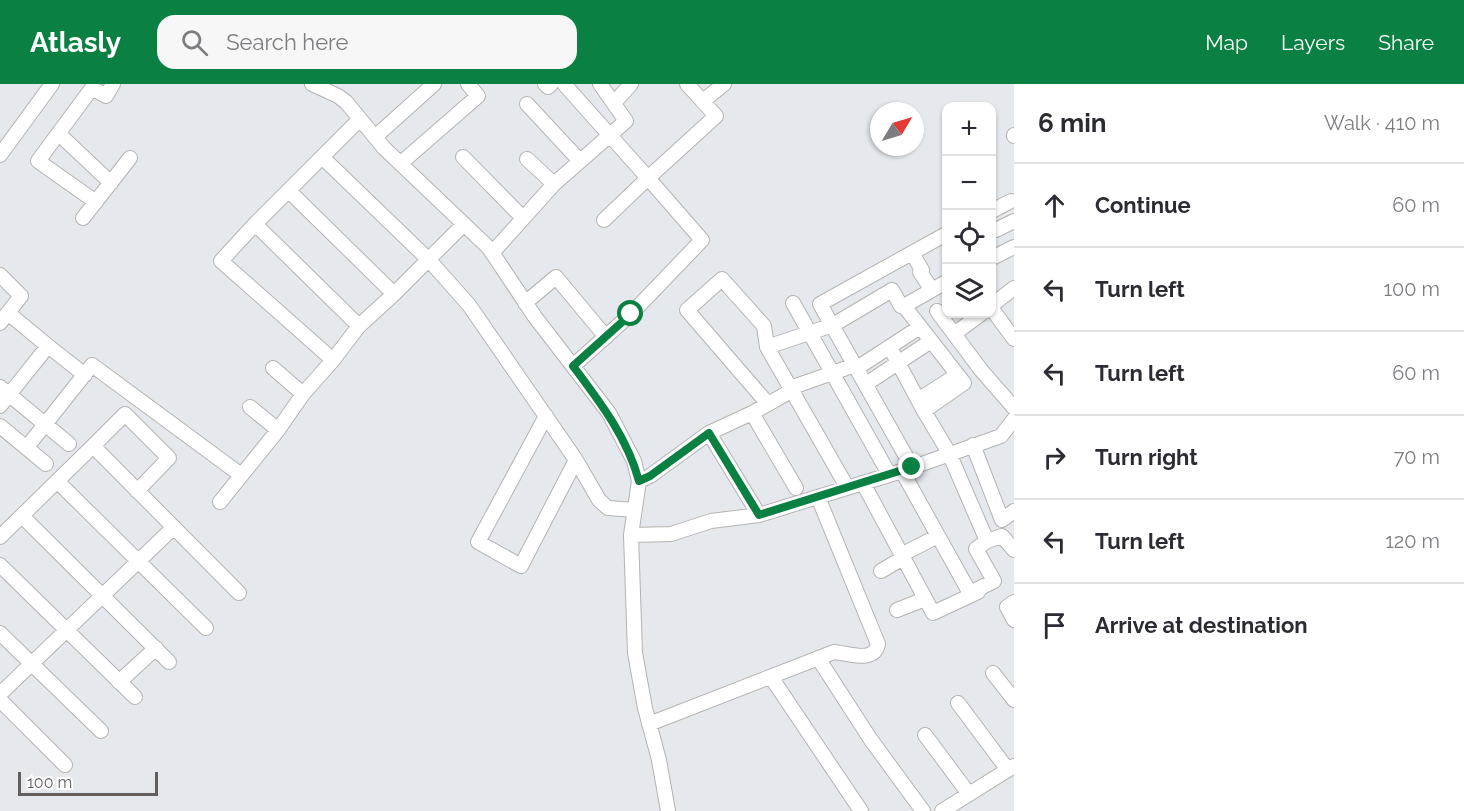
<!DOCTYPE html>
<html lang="en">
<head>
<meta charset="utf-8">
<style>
	:root { --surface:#fff; --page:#f7f7f7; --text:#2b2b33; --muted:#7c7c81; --line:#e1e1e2; --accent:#0b8043 }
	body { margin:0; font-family:Raleway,sans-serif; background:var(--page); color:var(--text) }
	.controls { position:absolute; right:18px; top:18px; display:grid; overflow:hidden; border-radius:12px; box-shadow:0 2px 4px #0004 }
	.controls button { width:54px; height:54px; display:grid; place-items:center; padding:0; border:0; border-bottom:2px solid var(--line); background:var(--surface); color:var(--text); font:30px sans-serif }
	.compass { position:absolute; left:870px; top:18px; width:54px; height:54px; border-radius:50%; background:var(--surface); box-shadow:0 2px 4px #0004; rotate:52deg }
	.scale { position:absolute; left:18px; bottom:15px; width:140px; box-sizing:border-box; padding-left:6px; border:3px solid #645f5d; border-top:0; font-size:16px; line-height:21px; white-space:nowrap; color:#645f5d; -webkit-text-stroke:4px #fff; paint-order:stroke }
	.stop { position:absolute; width:18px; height:18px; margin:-14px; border:4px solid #0b8043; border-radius:50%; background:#fff }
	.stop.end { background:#0b8043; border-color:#fff; box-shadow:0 2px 6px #0008 }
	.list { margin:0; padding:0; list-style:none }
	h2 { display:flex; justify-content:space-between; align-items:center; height:78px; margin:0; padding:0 24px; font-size:26px }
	h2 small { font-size:20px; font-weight:400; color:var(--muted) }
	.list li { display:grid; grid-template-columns:39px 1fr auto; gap:18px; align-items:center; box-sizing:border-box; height:84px; padding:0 24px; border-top:2px solid var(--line) }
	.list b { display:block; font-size:22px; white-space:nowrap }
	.list em { font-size:20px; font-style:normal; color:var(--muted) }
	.icon { flex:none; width:33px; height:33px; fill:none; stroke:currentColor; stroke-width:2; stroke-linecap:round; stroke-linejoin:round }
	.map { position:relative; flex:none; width:1014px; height:727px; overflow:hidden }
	header { display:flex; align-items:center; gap:36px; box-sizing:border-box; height:84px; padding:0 30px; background:var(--accent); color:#fff }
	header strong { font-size:28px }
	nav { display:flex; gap:33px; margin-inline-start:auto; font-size:21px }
	.search { width:420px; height:54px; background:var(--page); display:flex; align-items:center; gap:15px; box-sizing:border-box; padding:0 21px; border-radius:18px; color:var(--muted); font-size:22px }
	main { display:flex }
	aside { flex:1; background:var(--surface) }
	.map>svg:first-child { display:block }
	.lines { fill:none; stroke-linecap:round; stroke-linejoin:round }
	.minor-casing { stroke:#b6b2b0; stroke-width:16 }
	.minor { stroke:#fff; stroke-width:14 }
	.route { stroke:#0b8043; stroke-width:8 }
</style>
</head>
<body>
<header>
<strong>Atlasly</strong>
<div class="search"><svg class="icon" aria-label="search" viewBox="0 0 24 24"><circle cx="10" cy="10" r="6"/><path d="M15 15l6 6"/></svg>Search here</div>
<nav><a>Map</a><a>Layers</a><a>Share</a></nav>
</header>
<main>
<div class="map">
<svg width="1014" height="727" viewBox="0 0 1014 727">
	<rect width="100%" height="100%" fill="#e5e9ee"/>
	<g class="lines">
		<g class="minor-casing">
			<path id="minor" d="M312 0 338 12 346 18 384 64 489 164 535 233 609 329 634 377 639 397 631 451 635 569 645 624 659 676 668 727
				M545 0 548 3 551 0
				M564 0 648 94 604 136
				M703 17 724 0
				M614 19 631 0
				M527 20 580 77
				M360 35 255 140 221 177 333 276 359 242 394 210 464 140
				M59 50 111 99
				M1014 51V52
				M375 53 434 0
				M0 71 52 0
				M322 73 429 176 469 221 576 376 599 416 608 424 635 426
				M463 73 523 134
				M527 75 554 100
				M401 79 478 12 468 0
				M289 107 394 210
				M96 118 38 77 92 4 106 12 113 0
				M992 127 1011 117
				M83 134 130 74
				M255 140 359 242
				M996 146 1014 137
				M492 169 554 100 626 37 600 0
				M912 169 922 186 920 188 932 206
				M992 174 1014 163
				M0 191 21 212 0 239
				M525 219 556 193 606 253
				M793 219 889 390
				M992 221 1014 204
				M904 222 946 198
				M992 225 1014 255
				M937 227 981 286 1014 324
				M954 250 981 230
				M48 262 85 291
				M767 263 764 242 722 195 687 226 768 320
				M894 271 924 327
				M573 282 631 230 702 156 648 94 716 32 687 0
				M273 284 303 310
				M857 284 920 243
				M866 300 931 257
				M0 303 69 360
				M790 304 855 281
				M918 316 957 291
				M0 322 48 262 8 229
				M250 323 278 346 303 310 333 276
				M752 329 796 404
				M546 332 478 458 521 482 576 376
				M0 342 46 380
				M709 349 759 431
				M973 361 1002 436 1014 427
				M93 362 125 330 169 374 137 407
				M27 363 92 281 241 391
				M912 383 820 220 946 150
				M902 387 971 511
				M57 397 206 544
				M639 397 650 392 709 349 752 329 791 307
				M863 399 933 529 978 508 976 506 994 497 976 465 987 457
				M847 403 767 263 833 241 892 206 901 222H904L964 299 924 327 949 369 987 457 1002 452 1014 466
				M220 418 278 346
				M22 432 169 578
				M631 451 671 450 711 437 759 431 902 387 1001 352 1014 335
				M0 453 93 362 239 509
				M901 471 938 452
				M0 481 135 613
				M881 487 903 474
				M1014 518 1007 523 1014 536
				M897 526 925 515
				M0 549 101 647
				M818 574 871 656 923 727
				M993 589 1014 616
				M771 593 861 727
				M119 598 156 564
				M0 610 174 443
				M0 616 65 681
				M958 619 1008 686
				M649 640 834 568C848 569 874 580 878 560L818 413
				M925 651 969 710
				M942 727 1014 682"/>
		</g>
		<use href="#minor" class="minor"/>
	</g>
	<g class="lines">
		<path class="route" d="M631 230 573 282C600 318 627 353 639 397L650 392 709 349 759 431 912 383"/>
	</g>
</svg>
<div class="controls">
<button>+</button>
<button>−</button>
<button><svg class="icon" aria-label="locate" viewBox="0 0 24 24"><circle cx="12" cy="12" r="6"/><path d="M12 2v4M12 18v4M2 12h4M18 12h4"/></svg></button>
<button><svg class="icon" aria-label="layers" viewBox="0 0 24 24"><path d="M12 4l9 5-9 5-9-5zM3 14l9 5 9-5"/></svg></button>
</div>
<svg class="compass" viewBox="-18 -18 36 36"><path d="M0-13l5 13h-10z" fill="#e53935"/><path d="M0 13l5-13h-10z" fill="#7c7c81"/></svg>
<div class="scale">100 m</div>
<div class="stop" style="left:631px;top:230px"></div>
<div class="stop end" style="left:912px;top:383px"></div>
</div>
<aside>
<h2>6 min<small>Walk · 410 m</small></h2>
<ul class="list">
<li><svg class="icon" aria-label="ahead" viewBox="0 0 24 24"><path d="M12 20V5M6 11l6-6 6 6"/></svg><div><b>Continue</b></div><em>60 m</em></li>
<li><svg class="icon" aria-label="left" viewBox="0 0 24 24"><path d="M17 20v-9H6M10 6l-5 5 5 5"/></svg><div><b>Turn left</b></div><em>100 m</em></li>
<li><svg class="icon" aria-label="left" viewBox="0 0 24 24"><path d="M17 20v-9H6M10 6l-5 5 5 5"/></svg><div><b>Turn left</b></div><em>60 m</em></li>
<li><svg class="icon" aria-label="right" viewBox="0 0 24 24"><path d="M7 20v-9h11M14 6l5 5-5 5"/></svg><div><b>Turn right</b></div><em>70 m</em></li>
<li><svg class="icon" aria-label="left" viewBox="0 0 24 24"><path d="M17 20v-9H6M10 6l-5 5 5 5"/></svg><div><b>Turn left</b></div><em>120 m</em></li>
<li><svg class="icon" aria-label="arrive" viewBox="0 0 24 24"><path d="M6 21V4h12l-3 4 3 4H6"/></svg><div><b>Arrive at destination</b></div></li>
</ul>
</aside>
</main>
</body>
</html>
